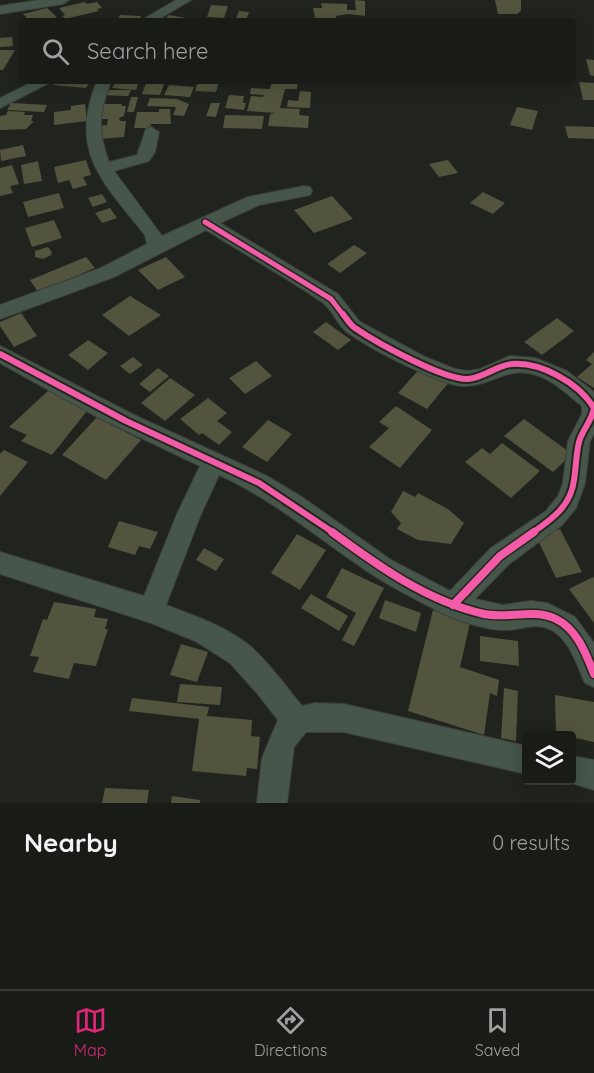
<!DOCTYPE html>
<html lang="en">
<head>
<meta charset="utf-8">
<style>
	:root { --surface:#191b16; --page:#22241f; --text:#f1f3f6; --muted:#9fa1a1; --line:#373935; --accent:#db2777 }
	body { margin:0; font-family:Quicksand,sans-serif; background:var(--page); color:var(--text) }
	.controls { position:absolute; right:18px; bottom:18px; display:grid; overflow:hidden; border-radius:6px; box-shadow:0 3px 15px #0003 }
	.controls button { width:54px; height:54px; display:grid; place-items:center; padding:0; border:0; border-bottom:2px solid var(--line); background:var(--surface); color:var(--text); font:30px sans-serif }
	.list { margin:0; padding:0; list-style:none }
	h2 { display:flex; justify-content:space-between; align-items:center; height:78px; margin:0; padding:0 24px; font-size:26px }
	h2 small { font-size:20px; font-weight:400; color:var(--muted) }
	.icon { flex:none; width:33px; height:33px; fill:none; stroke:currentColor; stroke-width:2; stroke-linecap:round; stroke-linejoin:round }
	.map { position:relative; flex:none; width:594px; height:803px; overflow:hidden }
	.search { position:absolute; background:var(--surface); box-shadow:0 3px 15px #0003; left:18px; right:18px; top:18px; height:66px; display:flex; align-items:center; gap:15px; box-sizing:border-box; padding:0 21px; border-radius:6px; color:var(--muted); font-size:22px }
	.sheet { height:186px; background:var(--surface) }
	nav { display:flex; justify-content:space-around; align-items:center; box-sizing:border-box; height:84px; border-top:2px solid var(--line); background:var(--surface); font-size:16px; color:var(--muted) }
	nav a { display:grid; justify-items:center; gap:3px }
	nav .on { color:var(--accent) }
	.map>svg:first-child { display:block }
	.building { fill:#52543d }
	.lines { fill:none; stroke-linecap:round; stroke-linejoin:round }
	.street-casing { stroke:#3c3f3a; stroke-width:2 }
	.street { fill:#46564b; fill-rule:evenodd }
	.cycleway-far2-casing { stroke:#20281a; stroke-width:8 }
	.cycleway-far1-casing { stroke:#20281a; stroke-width:10 }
	.cycleway-casing { stroke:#20281a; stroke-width:11 }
	.cycleway-far2 { stroke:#f35aa7; stroke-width:5 }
	.cycleway-far1 { stroke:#f35aa7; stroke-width:6 }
	.cycleway { stroke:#f35aa7; stroke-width:8 }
</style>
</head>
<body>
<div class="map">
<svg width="594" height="803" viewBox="0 0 594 803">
	<rect width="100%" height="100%" fill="#21241e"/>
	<path class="building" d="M355 0 365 1V16L348 14 336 16V18H315L313 8H322L321 3 347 4V10H356Z
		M495 0H521V11L517 14H498Z
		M85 2 87 4 97 2 102 8 97 9 99 11 65 19 62 16 65 15 59 8Z
		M211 5 228 6 224 18 207 17Z
		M47 8 57 17 44 21H30L23 14Z
		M239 11 249 12 246 21H235Z
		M120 15 141 16 139 21 117 20Z
		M169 15 186 18 183 21H163Z
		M12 37 13 46 0 47V38Z
		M0 50H15L3 70H0Z
		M586 59 594 60V76L590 75Z
		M56 81H82L90 82 86 88 53 85Z
		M198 81H219L216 92 195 91Z
		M272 81H298L297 89H285L280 108 300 109 299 115 309 116 308 128 268 126 270 114 276 113 247 111 251 96 263 97 264 95 250 94 251 88 270 89Z
		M124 82H137L138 84 136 90 112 88 115 83Z
		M579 82 594 83V100H583Z
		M146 83 164 84 160 95 142 94Z
		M169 85 194 87 190 97 164 95Z
		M103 90H131L128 96 101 95Z
		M300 91 311 92 310 108 287 107 288 100 298 101Z
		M229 95 244 96 243 103H246L244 110 225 108Z
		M131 97H138L134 112H127Z
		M150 98 177 99 189 104 184 116 173 115 176 107 147 106Z
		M11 103 47 105 44 112 7 110Z
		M211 103H220L216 117 206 116Z
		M85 104 87 121 54 125V112L71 110V106Z
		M102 104H122L121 106H126L124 116 119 118 120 121H126L124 137 99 139 98 126 107 125 108 119H99Z
		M517 107 538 111 532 130 510 125Z
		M159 109H170L171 124H151L150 128H134L137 112H159Z
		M8 111 25 112 24 115H33L31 121H34L26 129 0 130V116L6 115Z
		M225 115 264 116 262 129 223 128Z
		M565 126 594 127V139L568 138Z
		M23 145 26 156 1 161 0 150Z
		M86 160 91 175 83 177 87 185 73 189 69 180 58 183 54 167Z
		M448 160 458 173 439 177 429 164Z
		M38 161 42 181 24 184 21 165Z
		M12 165 19 184 10 186 13 193 0 196V168Z
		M483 192 505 203 493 214 470 203Z
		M59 193 64 208 28 217 23 202Z
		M102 194 107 202 93 207 88 198Z
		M332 196 353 219 314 233 294 210Z
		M110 208 117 218 102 223 95 213Z
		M54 220 62 238 32 247 25 228Z
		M354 245 367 253 340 273 327 264Z
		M48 247 52 252 51 255 43 259 35 257V251Z
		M86 257 95 268 38 292 30 280Z
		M166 257 185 277 158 290 138 270Z
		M130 296 161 315 129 336 102 315Z
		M21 313 37 336 14 347 0 326V322Z
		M557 318 574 331 542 355 524 342Z
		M326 322 351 340 338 350 313 332Z
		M88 340 108 353 88 370 68 355Z
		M594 352V388L577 377 592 364 586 360Z
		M133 357 143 365 130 374 120 366Z
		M256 361 272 376 245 394 229 378Z
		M422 366 450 381 427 409 398 393Z
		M158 368 169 376 150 392 139 384Z
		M170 378 195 395 165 421 141 403Z
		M49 390 87 411 52 455 21 441 27 435 9 427Z
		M208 398 227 413 217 421 232 432 219 445 202 433 199 435 180 419Z
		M396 406 432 430 400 468 369 447 389 428 379 422Z
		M97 417 141 440 106 480 62 455Z
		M524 419 572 454 553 472 504 436Z
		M268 420 292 434 267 462 242 447Z
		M502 443 540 471 511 498 465 462 482 448 490 454Z
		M4 450 28 462 0 496V454Z
		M403 491 415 497 418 493 448 509 464 523 451 544 418 540 397 529 401 523 391 512Z
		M119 521 158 532 150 549 139 546 135 555 108 547Z
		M560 529 582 572 556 578 535 534Z
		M297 534 326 550 300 590 271 573Z
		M204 548 224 559 216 571 196 560Z
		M342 568 384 588 354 646 342 640 356 613 326 597Z
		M593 577 594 578V623L569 589Z
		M311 594 348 616 339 631 301 608Z
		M385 600 421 613 416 632 379 618Z
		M54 602 96 609 94 617 108 619 105 629H108L96 666 74 663 69 679 33 672 39 657 30 656 43 619 47 620Z
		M433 610 470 623 460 667 499 680 497 696 490 693 484 735 408 711Z
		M480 636 518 641 519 666 480 661Z
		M181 644 208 652 197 682 170 675Z
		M180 684 222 687 220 705 177 702Z
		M504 688 518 691 516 741 501 738Z
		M555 695 594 702V742L556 734Z
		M132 698 209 707 207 716 252 720 251 736 260 737 257 769 247 768 246 776 192 771 199 719 129 711Z
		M105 788 149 790 147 803H102Z
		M172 796 200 800V803H171Z"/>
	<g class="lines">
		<g class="street-casing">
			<path id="street" d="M39 0H69L63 4 0 14V6Z
				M176 0H191L156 21H140Z
				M35 81H53L0 108V98Z
				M97 81H111C99 113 97 130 109 162L137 155 146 129 151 127 159 132 155 152 149 161 114 171 162 236 248 197 304 186 310 187 312 191 310 195 259 205 220 223 338 294 360 322 425 357 455 369 468 371 480 369 510 356 535 358 567 371 594 392V434L590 441 585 483 576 508 562 525 509 564 475 599 503 605 531 601 547 603 575 617 594 643V687L585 683C577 665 568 635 547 628 533 623 519 630 506 630 486 630 461 622 444 614 421 602 398 591 376 577 323 543 277 501 219 475L201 514 166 605C194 616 226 626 250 646 269 663 285 685 302 706L315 703 344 704 526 746V774L344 732H306L294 747 287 803H257L262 758 278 720 256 692 230 663 195 641 151 623 0 574V552L144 596 177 514 200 466 97 417 0 363V346L134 415 267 476 302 497 391 560 450 591 491 548 546 511 558 496 563 483 568 441 582 414V406C567 394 552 379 533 374 501 365 482 397 445 382 415 371 374 351 348 333 337 325 333 310 322 302 284 276 244 254 206 230L114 277 0 319V305L101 268 147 244 145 235C103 182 68 152 97 81Z
				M572 756 594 760V790L562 780H572Z"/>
		</g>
		<use href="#street" class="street"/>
		<g class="cycleway-far2-casing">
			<path id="cycleway-far2" d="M205 222 331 299 344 316"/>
		</g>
		<g class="cycleway-far1-casing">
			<path id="cycleway-far1" d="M343 314C347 319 350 325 355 328 377 343 444 380 468 379 484 378 497 365 512 364 541 362 579 383 594 408 592 421 582 430 579 442 576 454 576 468 574 480 571 506 552 519 532 533
				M0 354 126 421 259 483 334 533"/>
		</g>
		<g class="cycleway-casing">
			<path id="cycleway" d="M332 532C378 566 427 601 484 614 508 619 533 608 556 619 577 629 586 654 594 674
				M453 605 500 556 534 532"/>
		</g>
		<use href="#cycleway-far2" class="cycleway-far2"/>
		<use href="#cycleway-far1" class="cycleway-far1"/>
		<use href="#cycleway" class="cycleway"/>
	</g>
</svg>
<div class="controls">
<button><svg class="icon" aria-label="layers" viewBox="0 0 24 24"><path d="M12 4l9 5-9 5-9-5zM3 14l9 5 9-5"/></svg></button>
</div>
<div class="search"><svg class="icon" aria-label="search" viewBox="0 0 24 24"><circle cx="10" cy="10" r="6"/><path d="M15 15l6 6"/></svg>Search here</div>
</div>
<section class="sheet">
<h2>Nearby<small>0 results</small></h2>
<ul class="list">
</ul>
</section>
<nav>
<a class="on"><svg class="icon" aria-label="map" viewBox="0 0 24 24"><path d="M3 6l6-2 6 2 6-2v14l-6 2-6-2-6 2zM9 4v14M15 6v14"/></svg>Map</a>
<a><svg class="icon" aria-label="directions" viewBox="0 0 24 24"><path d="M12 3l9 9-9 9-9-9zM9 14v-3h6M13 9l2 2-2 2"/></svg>Directions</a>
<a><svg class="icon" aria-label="saved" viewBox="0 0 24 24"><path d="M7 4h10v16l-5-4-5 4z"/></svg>Saved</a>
</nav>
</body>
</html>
